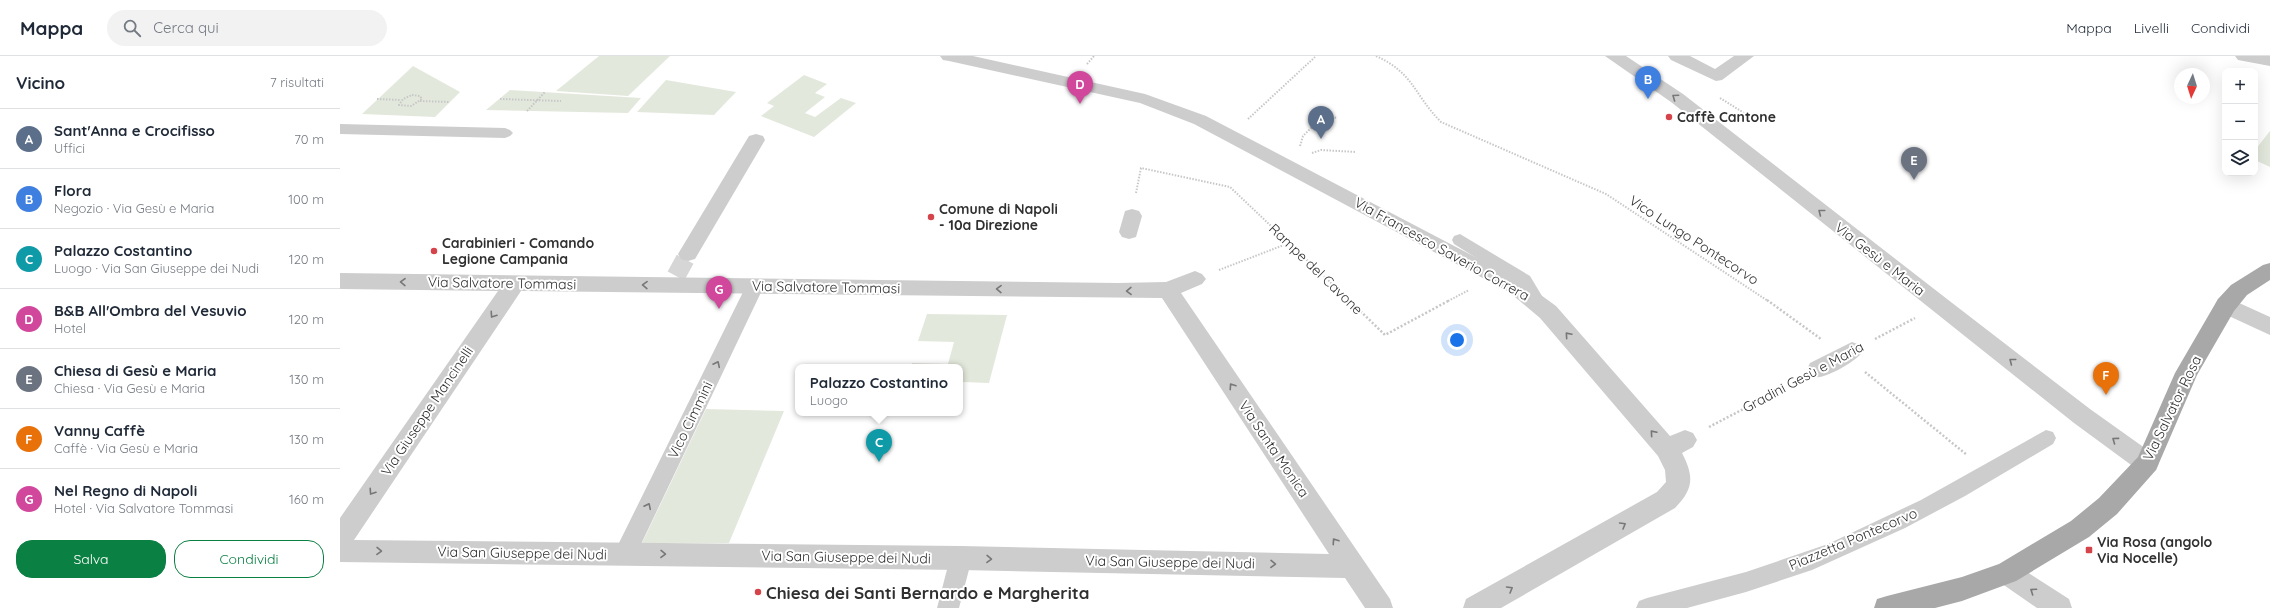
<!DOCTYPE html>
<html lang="it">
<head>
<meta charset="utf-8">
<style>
	:root { --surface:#fff; --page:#f2f2f3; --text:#1f2937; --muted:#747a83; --line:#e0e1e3; --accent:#0b8043 }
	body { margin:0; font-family:Quicksand,sans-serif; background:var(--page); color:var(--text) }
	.controls { position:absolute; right:12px; top:12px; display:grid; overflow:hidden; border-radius:8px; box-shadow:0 4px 16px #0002 }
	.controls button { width:36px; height:36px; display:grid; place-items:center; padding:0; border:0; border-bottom:1px solid var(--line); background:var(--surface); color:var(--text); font:20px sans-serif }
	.compass { position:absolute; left:1834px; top:12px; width:36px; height:36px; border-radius:50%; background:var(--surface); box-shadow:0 4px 16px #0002; rotate:184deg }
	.you { position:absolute; left:1117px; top:284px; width:14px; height:14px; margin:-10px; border:3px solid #fff; border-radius:50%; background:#1a73e8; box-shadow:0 0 0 6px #1a73e833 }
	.badge { display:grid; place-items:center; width:26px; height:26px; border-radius:50%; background:var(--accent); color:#fff; font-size:13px; font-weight:700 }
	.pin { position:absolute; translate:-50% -33px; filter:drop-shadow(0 1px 2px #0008) }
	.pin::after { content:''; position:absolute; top:21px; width:14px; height:12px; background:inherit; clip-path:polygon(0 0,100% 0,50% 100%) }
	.popup { position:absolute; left:455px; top:308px; width:168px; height:52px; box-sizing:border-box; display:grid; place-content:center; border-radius:8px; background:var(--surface); filter:drop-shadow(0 1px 3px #0005); font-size:13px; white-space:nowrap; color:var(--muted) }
	.popup b { font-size:15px; color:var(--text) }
	.popup::after { content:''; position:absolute; left:50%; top:100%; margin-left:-8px; border:8px solid transparent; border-top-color:var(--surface) }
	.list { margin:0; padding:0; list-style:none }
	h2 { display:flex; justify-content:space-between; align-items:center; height:52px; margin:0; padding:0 16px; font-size:17px }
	h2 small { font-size:13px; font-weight:400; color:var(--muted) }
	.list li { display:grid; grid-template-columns:26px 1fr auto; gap:12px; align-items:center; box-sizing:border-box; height:60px; padding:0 16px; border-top:1px solid var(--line) }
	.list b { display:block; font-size:15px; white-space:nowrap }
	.list p { margin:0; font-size:13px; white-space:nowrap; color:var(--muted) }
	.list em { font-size:13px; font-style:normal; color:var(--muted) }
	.actions { display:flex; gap:8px; padding:12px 16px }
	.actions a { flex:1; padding:9px 0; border:1px solid var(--accent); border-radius:16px; text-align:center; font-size:14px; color:var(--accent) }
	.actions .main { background:var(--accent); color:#fff }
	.icon { flex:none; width:22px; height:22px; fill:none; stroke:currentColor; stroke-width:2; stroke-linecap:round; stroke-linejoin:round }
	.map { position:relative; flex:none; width:1930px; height:552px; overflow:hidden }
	header { display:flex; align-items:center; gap:24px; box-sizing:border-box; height:56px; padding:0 20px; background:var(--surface); border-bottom:1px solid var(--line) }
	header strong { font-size:19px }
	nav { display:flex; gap:22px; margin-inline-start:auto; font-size:14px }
	.search { width:280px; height:36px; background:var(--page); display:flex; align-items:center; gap:10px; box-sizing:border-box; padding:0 14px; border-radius:22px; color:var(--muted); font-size:15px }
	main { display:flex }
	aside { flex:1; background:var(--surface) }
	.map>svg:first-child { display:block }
	.green { fill:#e3e8dc }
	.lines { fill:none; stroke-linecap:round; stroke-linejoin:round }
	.street-tunnel { stroke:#d6d6d6; stroke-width:19; stroke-dasharray:19 10; stroke-linecap:butt }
	.path-far1 { stroke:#c7c7c7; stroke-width:2; stroke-dasharray:1.5 1.5; stroke-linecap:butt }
	.path { stroke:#c7c7c7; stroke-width:2.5; stroke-dasharray:2 2; stroke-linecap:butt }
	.lane { fill:#cdcdcd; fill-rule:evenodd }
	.street { fill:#cdcdcd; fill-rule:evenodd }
	.primary { fill:#a8a8a8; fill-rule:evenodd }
	.oneway { stroke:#777 }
	.poi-dot { fill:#d5444a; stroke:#fff; stroke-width:1.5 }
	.labels { text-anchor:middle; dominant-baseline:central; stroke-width:4; stroke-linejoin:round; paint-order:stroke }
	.poi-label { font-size:14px; font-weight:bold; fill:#303030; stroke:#fff; text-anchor:start }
	.street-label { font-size:14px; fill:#303030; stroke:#fff }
	.near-poi-label { font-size:17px; font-weight:bold; fill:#303030; stroke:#fff; text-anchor:start }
</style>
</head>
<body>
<header>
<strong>Mappa</strong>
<div class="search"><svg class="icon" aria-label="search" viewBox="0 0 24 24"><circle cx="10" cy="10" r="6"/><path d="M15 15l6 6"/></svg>Cerca qui</div>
<nav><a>Mappa</a><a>Livelli</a><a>Condividi</a></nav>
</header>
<main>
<aside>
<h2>Vicino<small>7 risultati</small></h2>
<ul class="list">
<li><span class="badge" style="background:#5c6f8a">A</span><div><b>Sant'Anna e Crocifisso</b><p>Uffici</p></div><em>70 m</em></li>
<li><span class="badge" style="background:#3f7fe0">B</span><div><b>Flora</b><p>Negozio · Via Gesù e Maria</p></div><em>100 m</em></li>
<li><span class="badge" style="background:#0f9aa8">C</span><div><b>Palazzo Costantino</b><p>Luogo · Via San Giuseppe dei Nudi</p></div><em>120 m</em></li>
<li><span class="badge" style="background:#d1479c">D</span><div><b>B&amp;B All'Ombra del Vesuvio</b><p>Hotel</p></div><em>120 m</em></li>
<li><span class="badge" style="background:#6b7280">E</span><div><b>Chiesa di Gesù e Maria</b><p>Chiesa · Via Gesù e Maria</p></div><em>130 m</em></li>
<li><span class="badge" style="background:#e8710a">F</span><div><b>Vanny Caffè</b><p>Caffè · Via Gesù e Maria</p></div><em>130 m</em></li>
<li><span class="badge" style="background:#d1479c">G</span><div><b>Nel Regno di Napoli</b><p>Hotel · Via Salvatore Tommasi</p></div><em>160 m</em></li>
</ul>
<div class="actions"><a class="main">Salva</a><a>Condividi</a></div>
</aside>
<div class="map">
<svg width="1930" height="552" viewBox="0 0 1930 552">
	<rect width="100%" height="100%" fill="#fff"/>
	<path class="green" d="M259 0H330L288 40 216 35Z
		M73 10 120 36 95 61 22 58Z
		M464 19 487 28 475 37 485 41 465 57 475 61 501 42 516 47 474 81 421 60 434 50 427 47Z
		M326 24 396 36 374 59 297 56Z
		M170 34 301 42 288 57 146 54Z
		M1930 75V111L1915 104V94Z
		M587 258 667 259 649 327 623 326 620 339V311H571L572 307 608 308 614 286 578 285Z
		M366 353 444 355 389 487H302Z"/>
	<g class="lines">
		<path class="street-tunnel" d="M336 220 348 198"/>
		<path class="path-far1" d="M1036 0C1074 17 1074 39 1101 66L1266 138 1428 245
			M747 8 754 0
			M72 39 80 40 82 43 71 50 59 49 63 43Z
			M1380 42 1409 60
			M37 43 60 44
			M160 43 221 45
			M80 45 110 46
			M187 55 205 36
			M908 63 975 1
			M960 90 963 80 984 59 997 62
			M972 97 981 94 1016 96
			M796 137 801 112 890 131 1010 245
			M879 214 949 187
			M1108 245 1129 234"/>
		<path class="path" d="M1009 244 1045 279 1110 244
			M1427 244 1481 283
			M1535 283 1575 262
			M1525 316 1627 399
			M1369 371 1455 326"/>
		<path class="lane" d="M0 68 165 72 170 74 173 77 170 80 165 82 0 78Z
			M1120 178 1190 220 1205 245 1202 250 1196 251 1190 250 1178 228 1114 188 1112 184 1114 180Z
			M415 224 421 226 424 230 293 505 285 507 277 505 274 498 277 491 406 230 409 226Z
			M1706 374 1713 376 1716 382 1713 388 1625 440 1565 472 1472 514 1406 536 1347 552H1296L1299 545 1307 542 1406 516 1488 488 1581 444Z
			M621 493 629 495 632 502 619 552H597L610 502 613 495Z"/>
		<path class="street" d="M600 0H633L805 38 866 60 1183 226 1216 250 1330 380 1345 374 1353 377 1357 384 1353 391 1342 397C1354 420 1354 433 1335 452L1161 552H1123L1126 543 1317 436 1326 426 1325 414 1318 400 1200 262 1169 236 854 68 800 47 609 5 603 4Z
			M1265 0H1286L1343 38 1607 243 1750 353 1816 400 1819 407 1816 414 1807 417 1798 414 1734 367 1331 46Z
			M1328 0H1350L1375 13 1394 0H1414L1382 24 1376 25 1331 4Z
			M1895 0H1930V10L1898 4Z
			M416 78 423 80 425 84 355 203 348 205 341 203 338 198 341 193 409 80Z
			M792 153 799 155 802 160 796 181 789 183 782 181 779 176 785 155Z
			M855 215 862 218 866 223 862 228 841 237 1050 543 1053 552H1025L1005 522 621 514 0 506V462L158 235 0 233V217L778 227 826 226ZM181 235 822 242 989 498 621 490 14 484Z
			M1886 241 1930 261V279L1878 255 1875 249 1878 243Z
			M1512 286 1520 289 1523 295C1518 304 1490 320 1479 321 1476 322 1473 320 1470 319L1467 313 1470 307Z
			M1667 505 1676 509 1729 543 1732 552H1697L1658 525 1654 517 1658 509Z"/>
		<path class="primary" d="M1930 207V224L1907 239 1894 255 1857 319 1816 414 1777 458 1749 481 1676 525 1622 545 1595 552H1534L1537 543 1547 540 1622 521 1659 508 1731 465 1759 442 1798 401 1835 317 1878 243 1891 229 1923 209Z"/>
	</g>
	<defs><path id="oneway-chevron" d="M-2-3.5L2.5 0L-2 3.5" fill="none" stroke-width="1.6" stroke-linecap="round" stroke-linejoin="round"/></defs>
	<g class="oneway">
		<use href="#oneway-chevron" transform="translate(1335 41) rotate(-145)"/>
		<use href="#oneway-chevron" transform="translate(1481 156) rotate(-142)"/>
		<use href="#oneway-chevron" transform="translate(63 226) rotate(-179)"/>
		<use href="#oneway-chevron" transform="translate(305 229) rotate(-179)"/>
		<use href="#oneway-chevron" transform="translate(659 233) rotate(-179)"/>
		<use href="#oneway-chevron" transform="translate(789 235) rotate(179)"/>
		<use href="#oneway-chevron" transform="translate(153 259) rotate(124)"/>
		<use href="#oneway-chevron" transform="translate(1228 279) rotate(-131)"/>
		<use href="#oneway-chevron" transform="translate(1672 305) rotate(-142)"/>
		<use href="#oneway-chevron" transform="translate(377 308) rotate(-64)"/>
		<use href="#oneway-chevron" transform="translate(892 330) rotate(-124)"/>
		<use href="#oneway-chevron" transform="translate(1313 377) rotate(-131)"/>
		<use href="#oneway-chevron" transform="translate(1775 384) rotate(-144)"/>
		<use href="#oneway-chevron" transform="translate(32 436) rotate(124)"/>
		<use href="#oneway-chevron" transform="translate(308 450) rotate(-64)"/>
		<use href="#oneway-chevron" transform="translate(1283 469) rotate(-30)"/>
		<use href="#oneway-chevron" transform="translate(995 485) rotate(-124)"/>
		<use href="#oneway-chevron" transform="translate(39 495) rotate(1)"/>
		<use href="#oneway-chevron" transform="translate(323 498) rotate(1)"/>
		<use href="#oneway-chevron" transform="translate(649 503) rotate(1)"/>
		<use href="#oneway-chevron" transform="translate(933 508) rotate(1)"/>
		<use href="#oneway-chevron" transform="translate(1170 533) rotate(-30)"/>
		<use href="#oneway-chevron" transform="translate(1693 535) rotate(-146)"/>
	</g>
	<g class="poi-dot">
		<circle cx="1329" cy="61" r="4"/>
		<circle cx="591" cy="161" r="4"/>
		<circle cx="94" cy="195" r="4"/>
		<rect x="1745" y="490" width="8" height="8" rx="2"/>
		<circle cx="418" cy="536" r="4"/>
	</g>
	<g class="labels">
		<g class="poi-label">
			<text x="1337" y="61">Caffè Cantone</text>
			<text x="599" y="153">Comune di Napoli<tspan x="599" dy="16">- 10a Direzione</tspan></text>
			<text x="102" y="187">Carabinieri - Comando<tspan x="102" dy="16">Legione Campania</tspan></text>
			<text x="1757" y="486">Via Rosa (angolo<tspan x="1757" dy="16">Via Nocelle)</tspan></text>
		</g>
		<g class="street-label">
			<text transform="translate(1354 184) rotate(33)">Vico Lungo Pontecorvo</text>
			<text transform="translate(1102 193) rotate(29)">Via Francesco Saverio Correra</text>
			<text transform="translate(1540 203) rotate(38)">Via Gesù e Maria</text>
			<text transform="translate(976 213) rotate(44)">Rampe del Cavone</text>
			<text transform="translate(162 227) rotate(1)">Via Salvatore Tommasi</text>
			<text transform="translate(486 231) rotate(1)">Via Salvatore Tommasi</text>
			<text transform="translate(1463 321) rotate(-28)">Gradini Gesù e Maria</text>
			<text transform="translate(1832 352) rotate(-64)">Via Salvator Rosa</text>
			<text transform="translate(87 355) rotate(-56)">Via Giuseppe Mancinelli</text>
			<text transform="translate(350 364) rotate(-64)">Vico Cimmini</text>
			<text transform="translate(934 393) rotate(56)">Via Santa Monica</text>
			<text transform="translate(1513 483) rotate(-23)">Piazzetta Pontecorvo</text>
			<text transform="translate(182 497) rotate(1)">Via San Giuseppe dei Nudi</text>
			<text transform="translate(506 501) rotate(1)">Via San Giuseppe dei Nudi</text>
			<text transform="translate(830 506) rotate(1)">Via San Giuseppe dei Nudi</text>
		</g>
		<g class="near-poi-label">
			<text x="426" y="536">Chiesa dei Santi Bernardo e Margherita</text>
		</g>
	</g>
</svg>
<div class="controls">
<button>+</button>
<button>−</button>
<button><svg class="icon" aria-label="layers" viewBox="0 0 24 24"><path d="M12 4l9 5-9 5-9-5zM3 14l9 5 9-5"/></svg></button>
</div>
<svg class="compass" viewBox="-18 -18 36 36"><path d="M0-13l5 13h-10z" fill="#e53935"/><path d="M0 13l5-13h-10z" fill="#747a83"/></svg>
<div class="you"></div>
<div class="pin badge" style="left:981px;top:83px;background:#5c6f8a">A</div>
<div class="pin badge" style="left:1308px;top:43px;background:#3f7fe0">B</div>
<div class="pin badge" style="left:539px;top:406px;background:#0f9aa8">C</div>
<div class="popup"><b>Palazzo Costantino</b>Luogo</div>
<div class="pin badge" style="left:740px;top:48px;background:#d1479c">D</div>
<div class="pin badge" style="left:1574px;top:124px;background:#6b7280">E</div>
<div class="pin badge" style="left:1766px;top:339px;background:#e8710a">F</div>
<div class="pin badge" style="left:379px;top:253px;background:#d1479c">G</div>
</div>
</main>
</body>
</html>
